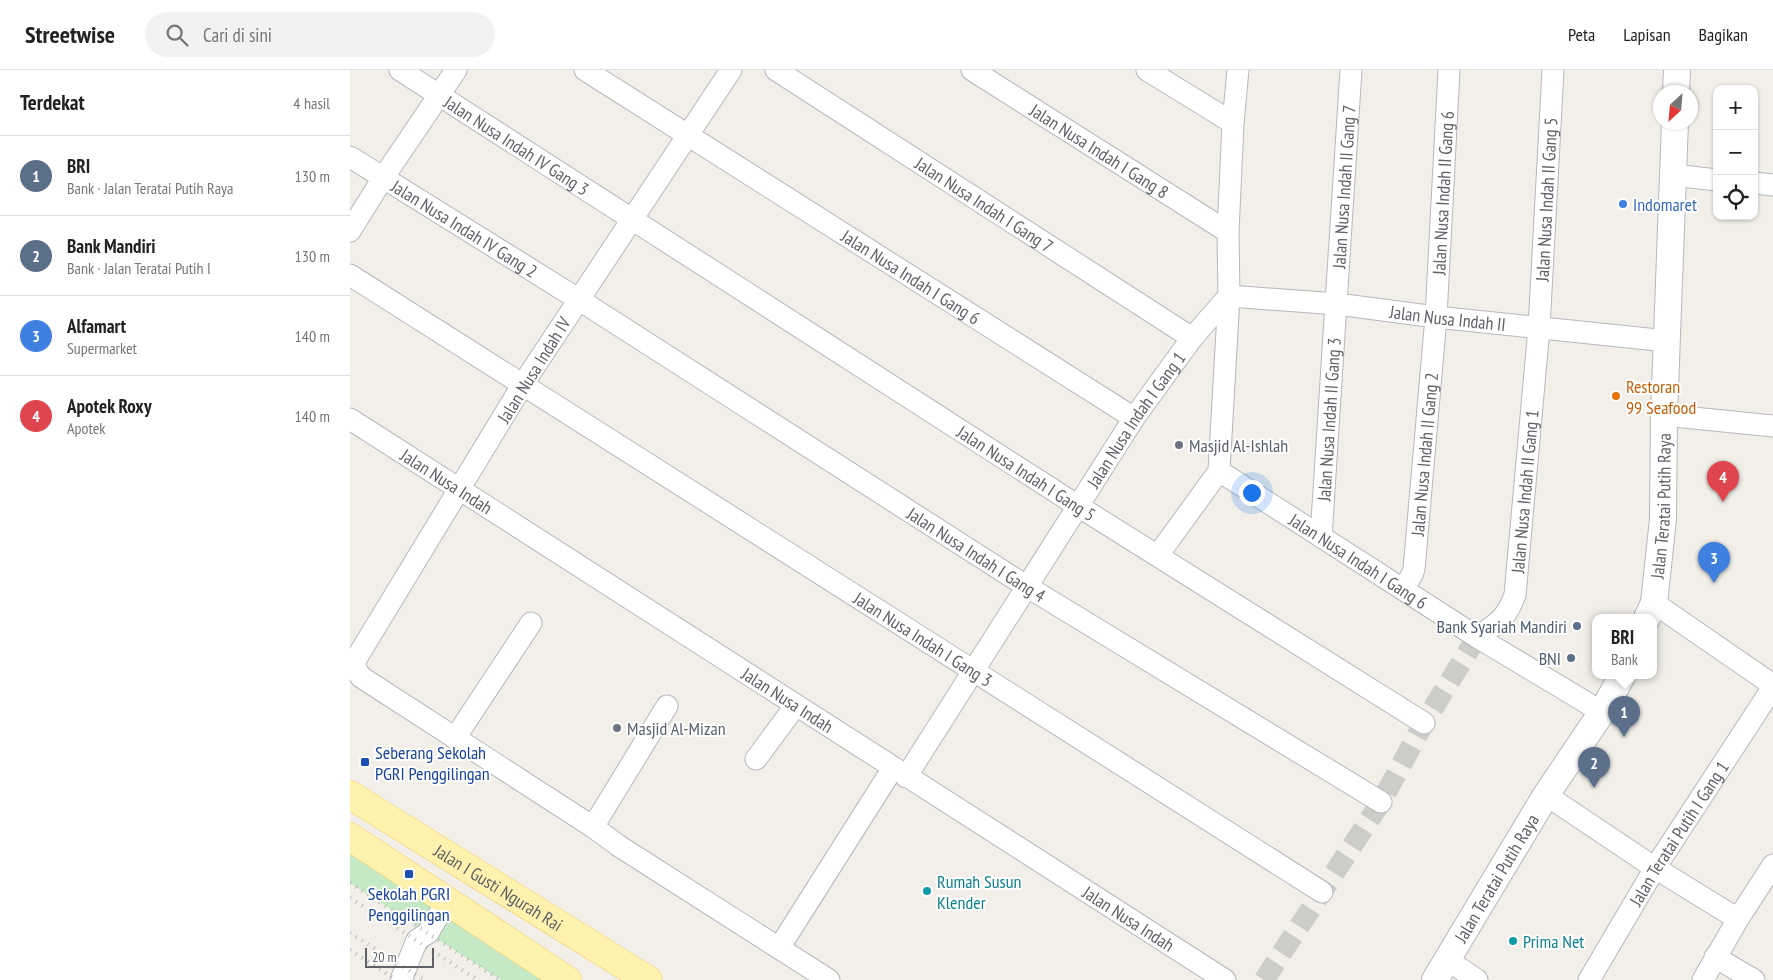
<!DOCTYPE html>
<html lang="id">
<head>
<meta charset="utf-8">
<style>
	:root { --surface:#fff; --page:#f2f2f2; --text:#222; --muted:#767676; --line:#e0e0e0; --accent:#d93025 }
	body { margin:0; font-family:"PT Sans Narrow",sans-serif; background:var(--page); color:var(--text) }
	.controls { position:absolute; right:15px; top:15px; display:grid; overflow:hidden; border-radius:10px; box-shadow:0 1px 4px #0004 }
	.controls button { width:45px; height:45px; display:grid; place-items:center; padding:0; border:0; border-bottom:1px solid var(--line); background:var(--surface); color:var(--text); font:25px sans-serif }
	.compass { position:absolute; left:1303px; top:15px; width:45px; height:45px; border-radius:50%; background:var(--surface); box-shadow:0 1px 4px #0004; rotate:206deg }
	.scale { position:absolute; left:15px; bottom:12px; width:69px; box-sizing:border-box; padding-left:5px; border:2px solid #5f6368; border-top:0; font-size:14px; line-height:18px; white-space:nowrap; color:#5f6368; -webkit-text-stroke:4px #fff; paint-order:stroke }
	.you { position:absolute; left:901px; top:422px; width:18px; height:18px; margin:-12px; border:4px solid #fff; border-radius:50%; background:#1a73e8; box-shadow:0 0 0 8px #1a73e833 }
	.badge { display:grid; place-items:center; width:32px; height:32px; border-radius:50%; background:var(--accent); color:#fff; font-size:16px; font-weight:700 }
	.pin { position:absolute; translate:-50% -41px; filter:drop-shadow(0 1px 2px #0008) }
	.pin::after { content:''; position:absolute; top:26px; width:18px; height:15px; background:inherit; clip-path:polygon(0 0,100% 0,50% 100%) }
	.popup { position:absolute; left:1242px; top:544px; width:65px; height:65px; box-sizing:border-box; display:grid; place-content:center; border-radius:10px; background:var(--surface); filter:drop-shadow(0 1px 4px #0005); font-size:16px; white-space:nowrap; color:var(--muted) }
	.popup b { font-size:19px; color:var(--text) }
	.popup::after { content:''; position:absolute; left:50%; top:100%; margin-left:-10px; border:10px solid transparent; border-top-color:var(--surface) }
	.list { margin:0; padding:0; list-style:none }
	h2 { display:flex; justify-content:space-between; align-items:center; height:65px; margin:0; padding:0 20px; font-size:21px }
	h2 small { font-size:16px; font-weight:400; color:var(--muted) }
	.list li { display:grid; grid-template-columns:32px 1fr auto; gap:15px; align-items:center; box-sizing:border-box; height:80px; padding:0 20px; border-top:1px solid var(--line) }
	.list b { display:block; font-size:19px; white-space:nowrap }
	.list p { margin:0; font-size:16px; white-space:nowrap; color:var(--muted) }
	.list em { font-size:16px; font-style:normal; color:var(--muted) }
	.icon { flex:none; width:28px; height:28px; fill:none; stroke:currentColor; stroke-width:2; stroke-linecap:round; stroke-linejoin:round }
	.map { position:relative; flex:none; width:1423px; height:910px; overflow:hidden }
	header { display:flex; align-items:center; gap:30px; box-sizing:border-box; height:70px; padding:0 25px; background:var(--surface); border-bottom:1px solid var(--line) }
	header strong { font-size:24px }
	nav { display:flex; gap:28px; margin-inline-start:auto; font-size:18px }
	.search { width:350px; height:45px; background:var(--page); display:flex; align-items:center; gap:12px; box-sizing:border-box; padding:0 18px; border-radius:28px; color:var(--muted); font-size:19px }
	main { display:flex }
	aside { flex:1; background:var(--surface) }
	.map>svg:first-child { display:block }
	.green { fill:#c5e8c5 }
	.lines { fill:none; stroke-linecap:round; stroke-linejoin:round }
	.minor-tunnel { stroke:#ccccc8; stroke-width:21; stroke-dasharray:21 11; stroke-linecap:butt }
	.minor-casing { stroke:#b5b8bc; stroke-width:23 }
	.tertiary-casing { stroke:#b5b8bc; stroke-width:28 }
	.primary-casing { stroke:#f2c960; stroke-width:29 }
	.minor { stroke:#fff; stroke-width:21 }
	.tertiary { stroke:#fff; stroke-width:26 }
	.primary { stroke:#fff2af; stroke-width:28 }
	.rail { stroke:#b6b7b8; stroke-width:4; stroke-dasharray:1 6; stroke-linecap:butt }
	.shop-dot { fill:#3f7fe0; stroke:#fff; stroke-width:2 }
	.food-dot { fill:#e8710a; stroke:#fff; stroke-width:2 }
	.worship-dot { fill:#6b7280; stroke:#fff; stroke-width:2 }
	.service-dot { fill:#5c6f8a; stroke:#fff; stroke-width:2 }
	.transit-dot { fill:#1a4fb4; stroke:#fff; stroke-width:2 }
	.culture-dot { fill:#0f9aa8; stroke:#fff; stroke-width:2 }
	.labels { text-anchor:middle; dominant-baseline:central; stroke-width:4; stroke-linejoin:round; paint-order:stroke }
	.street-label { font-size:18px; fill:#5f6368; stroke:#fff }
	.shop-label { font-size:18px; fill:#366cbe; stroke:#fff; text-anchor:start }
	.food-label { font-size:18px; fill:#c56008; stroke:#fff; text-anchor:start }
	.worship-label { font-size:18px; fill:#5b616d; stroke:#fff; text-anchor:start }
	.service-label { font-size:18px; fill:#4e5e75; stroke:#fff; text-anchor:end }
	.transit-label { font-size:18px; fill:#164399; stroke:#fff; text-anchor:start }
	.culture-label { font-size:18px; fill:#0d838f; stroke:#fff; text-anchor:start }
</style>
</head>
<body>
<header>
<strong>Streetwise</strong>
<div class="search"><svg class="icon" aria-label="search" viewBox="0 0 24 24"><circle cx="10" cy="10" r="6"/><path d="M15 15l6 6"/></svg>Cari di sini</div>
<nav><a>Peta</a><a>Lapisan</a><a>Bagikan</a></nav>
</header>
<main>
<aside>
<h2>Terdekat<small>4 hasil</small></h2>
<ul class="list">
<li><span class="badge" style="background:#5c6f8a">1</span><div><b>BRI</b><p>Bank · Jalan Teratai Putih Raya</p></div><em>130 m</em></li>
<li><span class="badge" style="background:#5c6f8a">2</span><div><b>Bank Mandiri</b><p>Bank · Jalan Teratai Putih I</p></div><em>130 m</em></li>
<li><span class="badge" style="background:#3f7fe0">3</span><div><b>Alfamart</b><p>Supermarket</p></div><em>140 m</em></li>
<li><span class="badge" style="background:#e0444e">4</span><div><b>Apotek Roxy</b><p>Apotek</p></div><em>140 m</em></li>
</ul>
</aside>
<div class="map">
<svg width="1423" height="910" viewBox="0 0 1423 910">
	<rect width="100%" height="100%" fill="#f1efe8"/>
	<path class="green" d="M0 765 221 910H151L0 813Z"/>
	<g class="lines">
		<path class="minor-tunnel" d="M914 910 1031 732 1074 653 1127 567"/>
		<g class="minor-casing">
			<g id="minor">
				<path id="s1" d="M50 0 728 436 1074 653"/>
				<path id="s2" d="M235 0 784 348"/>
				<path d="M381 0 173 314 9 584 6 590 5 598 11 607 243 757 269 776 479 910"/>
				<path id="s3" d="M426 0 842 268"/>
				<path id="s4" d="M622 0 878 162"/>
				<path d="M797 0 883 53"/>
				<path id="s5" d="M0 87 228 229 676 516 1031 732"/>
				<path d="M1323 105 1367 110"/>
				<path d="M1404 113 1423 115"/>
				<path d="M0 161 33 108 106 0"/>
				<path id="s6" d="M0 205 972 822"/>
				<path d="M1314 345 1423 356"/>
				<path id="s7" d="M0 349 875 910"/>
				<path id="s8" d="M869 401 1127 567 1252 642"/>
				<path id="s9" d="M971 467 1001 0"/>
				<path d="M808 485 869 401 879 226 878 162 883 53 888 0"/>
				<path id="s10" d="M1052 518C1058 512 1062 507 1064 499L1086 247 1099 0"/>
				<path d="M1304 533 1423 615"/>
				<path id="s11" d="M1127 567C1148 553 1156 549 1165 525L1189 258 1203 0"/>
				<path d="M105 668 181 553"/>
				<path d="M406 689 446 635"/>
				<path id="s12" d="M556 707 784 348 842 268 879 226 987 234 1086 247 1317 271"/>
				<path d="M1196 725 1305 798 1388 849"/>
				<path d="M243 757 317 636"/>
				<path d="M429 878 543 698"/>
				<path d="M1365 887 1404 910"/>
				<path d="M1096 889 1127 910"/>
				<path d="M51 910 67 870 78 863 97 831"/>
				<path id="s13" d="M1239 910 1305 798 1423 617"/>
				<path d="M1353 910 1388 849 1423 795"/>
			</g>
		</g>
		<g class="tertiary-casing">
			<g id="tertiary">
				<path d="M1326 22 1327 0"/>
				<path id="s14" d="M1297 548 1304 533 1313 449 1314 345 1325 52"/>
				<path id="s15" d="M1085 910 1196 725 1252 642 1272 606"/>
			</g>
		</g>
		<g class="primary-casing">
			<g id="primary">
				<path id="s16" d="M0 725 298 910"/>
				<path d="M0 767 217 910"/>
			</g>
		</g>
		<use href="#minor" class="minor"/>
		<use href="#tertiary" class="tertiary"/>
		<use href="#primary" class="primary"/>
		<path class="rail" d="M0 813 150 910
			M0 828 128 910
			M0 863 74 910
			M0 880 46 910"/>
	</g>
	<circle class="shop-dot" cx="1273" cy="134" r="5"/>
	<circle class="food-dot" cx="1266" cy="326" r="5"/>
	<g class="worship-dot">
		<circle cx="829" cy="375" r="5"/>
		<circle cx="267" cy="658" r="5"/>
	</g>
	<g class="service-dot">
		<circle cx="1227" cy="556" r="5"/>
		<circle cx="1221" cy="588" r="5"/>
	</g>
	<g class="transit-dot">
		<rect x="10" y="687" width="10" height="10" rx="2.5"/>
		<rect x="54" y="799" width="10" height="10" rx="2.5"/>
	</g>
	<g class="culture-dot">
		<circle cx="577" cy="821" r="5"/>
		<circle cx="1163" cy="871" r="5"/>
	</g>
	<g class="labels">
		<g class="street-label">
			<text stroke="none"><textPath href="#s1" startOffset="139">Jalan Nusa Indah IV Gang 3</textPath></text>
			<text stroke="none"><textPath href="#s4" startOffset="151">Jalan Nusa Indah I Gang 8</textPath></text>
			<text stroke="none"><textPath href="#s9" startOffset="351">Jalan Nusa Indah II Gang 7</textPath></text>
			<text stroke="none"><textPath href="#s10" startOffset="400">Jalan Nusa Indah II Gang 6</textPath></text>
			<text stroke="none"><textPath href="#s11" startOffset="455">Jalan Nusa Indah II Gang 5</textPath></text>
			<text stroke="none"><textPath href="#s3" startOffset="248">Jalan Nusa Indah I Gang 7</textPath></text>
			<text stroke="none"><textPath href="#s5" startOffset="135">Jalan Nusa Indah IV Gang 2</textPath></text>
			<text stroke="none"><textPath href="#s2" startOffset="386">Jalan Nusa Indah I Gang 6</textPath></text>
			<text stroke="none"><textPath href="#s12" startOffset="800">Jalan Nusa Indah II</textPath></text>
			<text transform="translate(184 300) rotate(-58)">Jalan Nusa Indah IV</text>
			<text stroke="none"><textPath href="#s12" startOffset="425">Jalan Nusa Indah I Gang 1</textPath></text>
			<text stroke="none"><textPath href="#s9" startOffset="118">Jalan Nusa Indah II Gang 3</textPath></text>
			<text stroke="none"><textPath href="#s10" startOffset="138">Jalan Nusa Indah II Gang 2</textPath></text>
			<text stroke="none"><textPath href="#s1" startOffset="745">Jalan Nusa Indah I Gang 5</textPath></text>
			<text stroke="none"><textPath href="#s7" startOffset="115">Jalan Nusa Indah</textPath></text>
			<text stroke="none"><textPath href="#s11" startOffset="162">Jalan Nusa Indah II Gang 1</textPath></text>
			<text stroke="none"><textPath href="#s14" startOffset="114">Jalan Teratai Putih Raya</textPath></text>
			<text stroke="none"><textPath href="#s5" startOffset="742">Jalan Nusa Indah I Gang 4</textPath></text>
			<text stroke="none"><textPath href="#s8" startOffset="166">Jalan Nusa Indah I Gang 6</textPath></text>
			<text stroke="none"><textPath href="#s6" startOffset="679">Jalan Nusa Indah I Gang 3</textPath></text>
			<text stroke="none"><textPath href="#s7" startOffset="520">Jalan Nusa Indah</textPath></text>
			<text stroke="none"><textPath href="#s13" startOffset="172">Jalan Teratai Putih I Gang 1</textPath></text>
			<text stroke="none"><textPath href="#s15" startOffset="119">Jalan Teratai Putih Raya</textPath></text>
			<text stroke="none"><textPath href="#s16" startOffset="175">Jalan I Gusti Ngurah Rai</textPath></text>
			<text stroke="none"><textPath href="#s7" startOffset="925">Jalan Nusa Indah</textPath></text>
		</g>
		<g class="shop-label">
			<text x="1283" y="134">Indomaret</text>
		</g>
		<g class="food-label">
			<text x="1276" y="316">Restoran<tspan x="1276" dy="21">99 Seafood</tspan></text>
		</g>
		<g class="worship-label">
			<text x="839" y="375">Masjid Al-Ishlah</text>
			<text x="277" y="658">Masjid Al-Mizan</text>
		</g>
		<g class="service-label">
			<text x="1217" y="556">Bank Syariah Mandiri</text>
			<text x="1211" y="588">BNI</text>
		</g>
		<g class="transit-label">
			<text x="25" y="682">Seberang Sekolah<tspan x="25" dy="21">PGRI Penggilingan</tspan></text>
			<text x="59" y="823" text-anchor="middle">Sekolah PGRI<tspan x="59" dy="21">Penggilingan</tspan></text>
		</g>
		<g class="culture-label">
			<text x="587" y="811">Rumah Susun<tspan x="587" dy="21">Klender</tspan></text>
			<text x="1173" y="871">Prima Net</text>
		</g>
	</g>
</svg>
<div class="controls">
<button>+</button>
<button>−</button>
<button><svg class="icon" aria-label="locate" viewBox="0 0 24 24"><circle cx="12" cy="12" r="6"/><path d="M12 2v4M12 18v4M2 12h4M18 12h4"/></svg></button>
</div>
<svg class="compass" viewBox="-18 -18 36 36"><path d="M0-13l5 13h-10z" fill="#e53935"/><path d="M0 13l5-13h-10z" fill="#767676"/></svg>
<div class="scale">20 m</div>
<div class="you"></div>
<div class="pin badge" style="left:1274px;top:667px;background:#5c6f8a">1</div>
<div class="popup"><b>BRI</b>Bank</div>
<div class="pin badge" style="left:1244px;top:718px;background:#5c6f8a">2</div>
<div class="pin badge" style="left:1364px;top:513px;background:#3f7fe0">3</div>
<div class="pin badge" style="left:1373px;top:432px;background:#e0444e">4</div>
</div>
</main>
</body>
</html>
